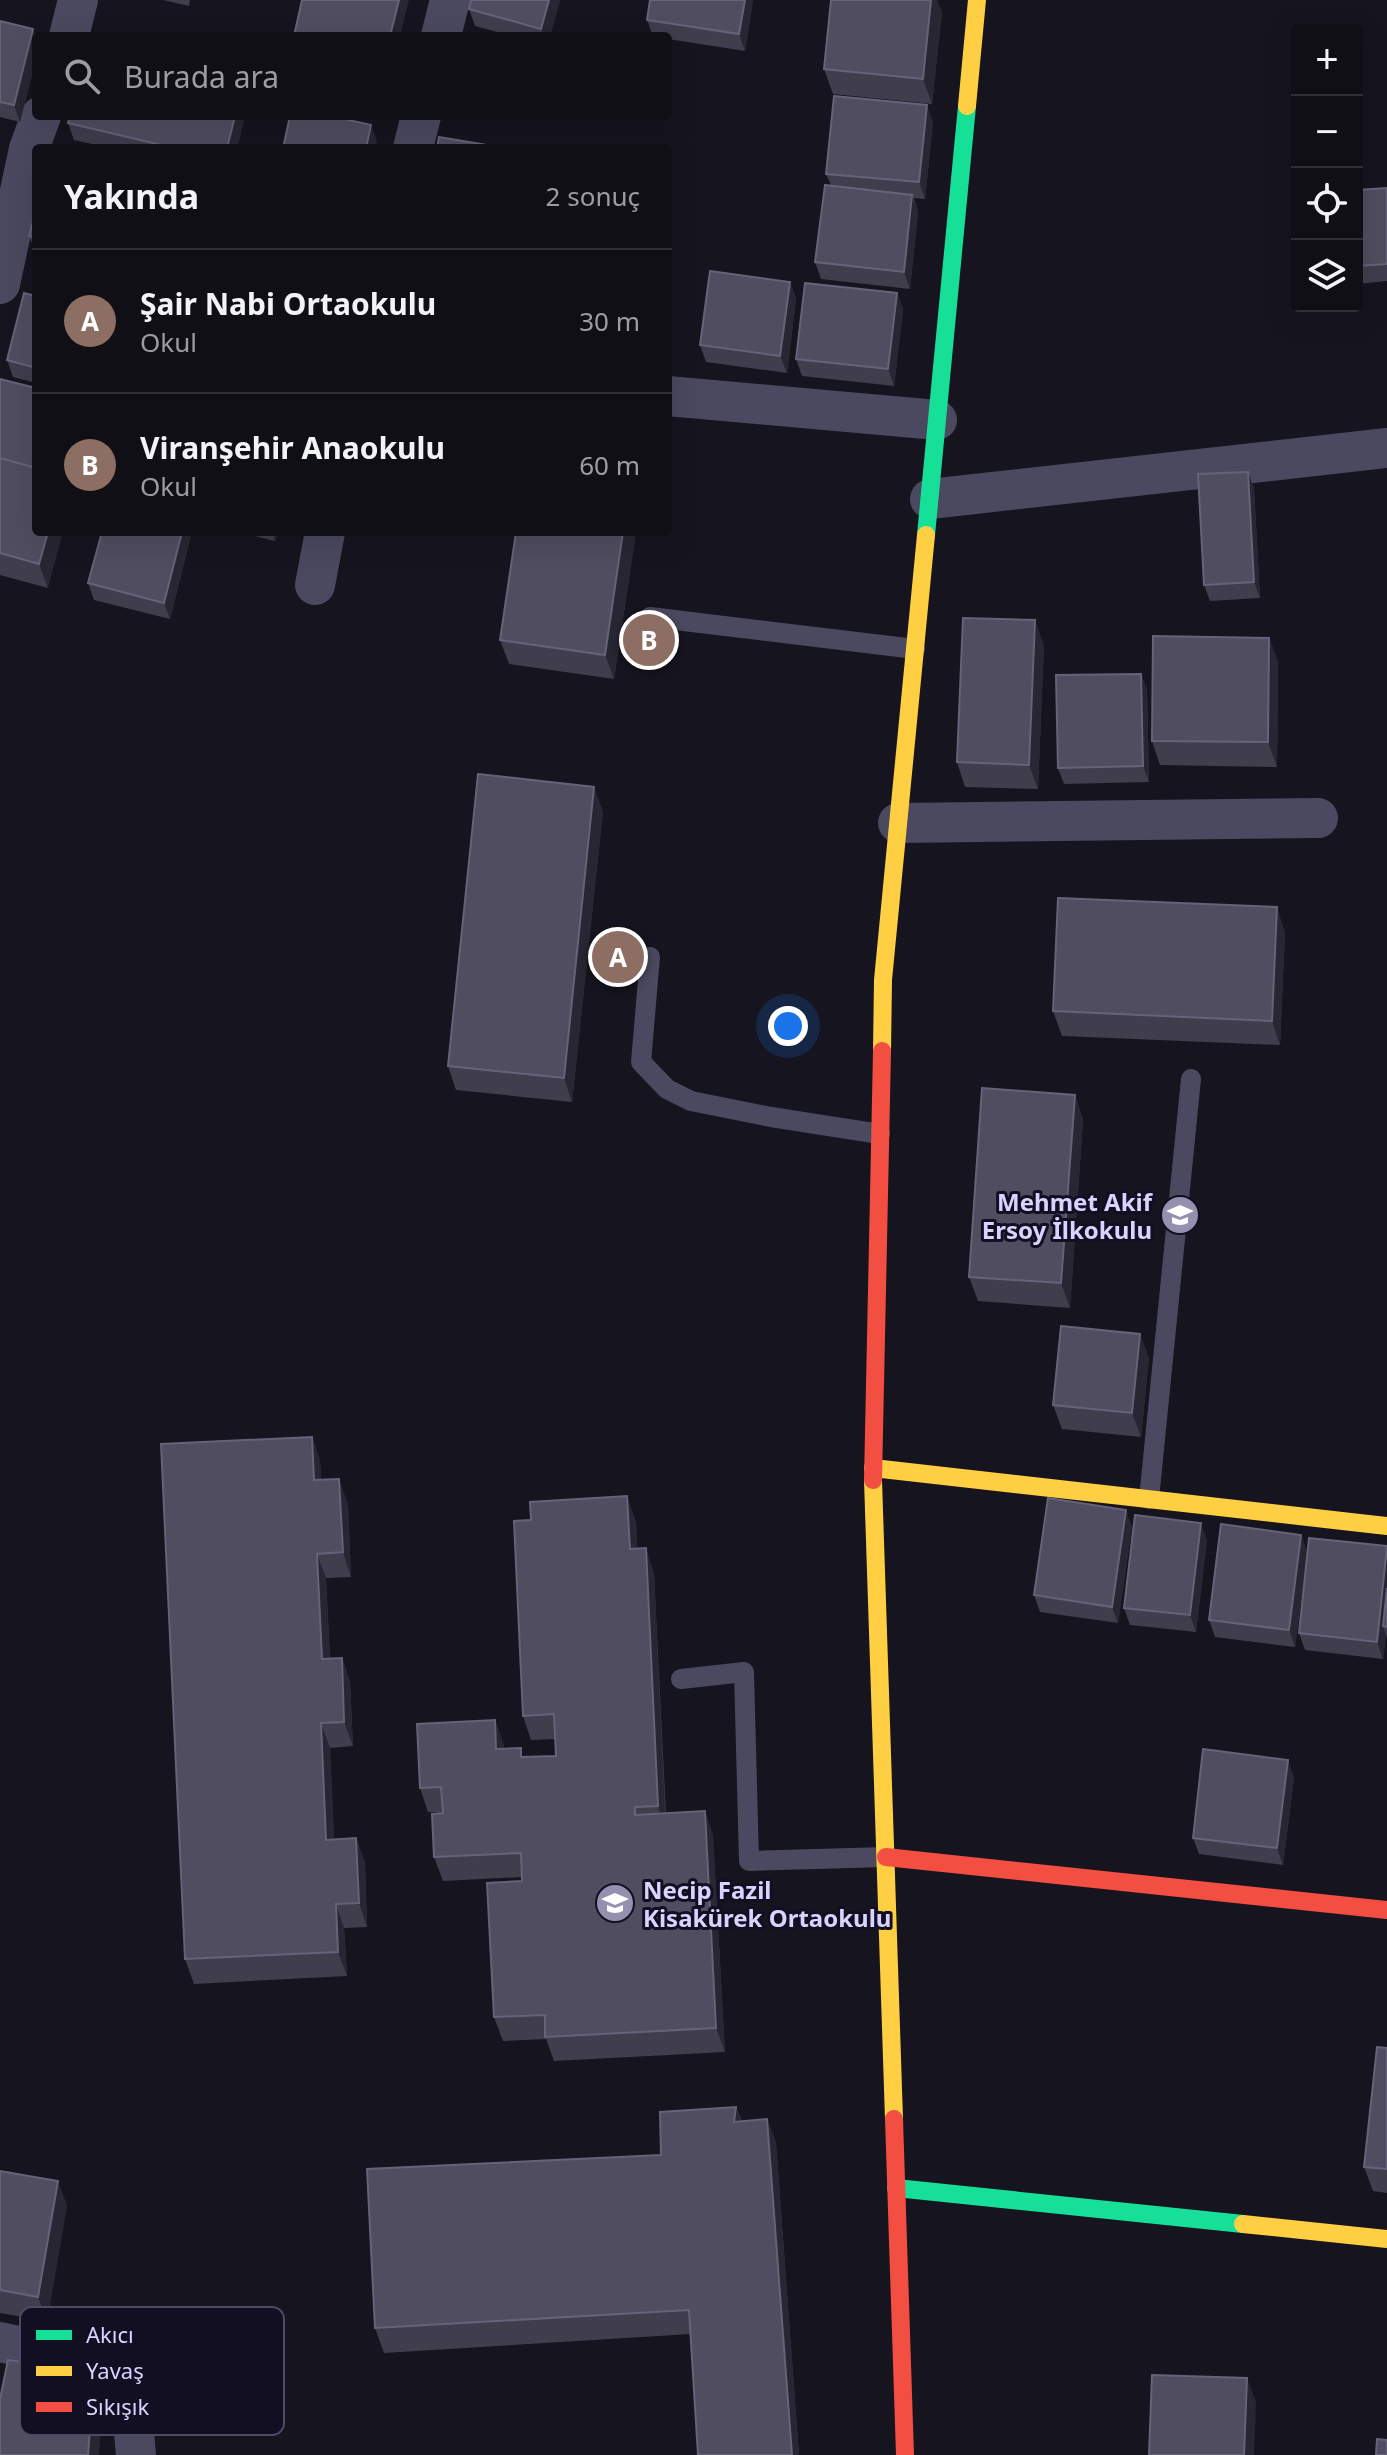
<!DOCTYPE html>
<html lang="tr">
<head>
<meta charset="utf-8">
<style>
	:root { --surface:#100f16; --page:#1e1d23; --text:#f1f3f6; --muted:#9c9ca1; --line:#302f35; --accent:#db2777 }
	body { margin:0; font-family:"Noto Sans",sans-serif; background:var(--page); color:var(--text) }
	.controls { position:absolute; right:24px; top:24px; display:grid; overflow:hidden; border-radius:8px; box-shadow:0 8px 32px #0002 }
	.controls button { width:72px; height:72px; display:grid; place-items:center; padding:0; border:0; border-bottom:2px solid var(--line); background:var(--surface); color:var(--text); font:40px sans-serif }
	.you { position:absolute; left:788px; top:1026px; width:28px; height:28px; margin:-20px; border:6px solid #fff; border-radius:50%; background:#1a73e8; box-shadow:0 0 0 12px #1a73e833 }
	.badge { display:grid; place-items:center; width:52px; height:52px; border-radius:50%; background:var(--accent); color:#fff; font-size:26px; font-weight:700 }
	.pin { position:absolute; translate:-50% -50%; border:4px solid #fff; box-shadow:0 2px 8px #0006 }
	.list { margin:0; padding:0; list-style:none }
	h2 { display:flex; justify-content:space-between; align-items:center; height:104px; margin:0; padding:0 32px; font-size:34px }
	h2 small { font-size:26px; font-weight:400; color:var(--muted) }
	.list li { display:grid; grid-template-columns:52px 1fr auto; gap:24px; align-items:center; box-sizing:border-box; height:144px; padding:0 32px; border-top:2px solid var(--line) }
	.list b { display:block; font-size:30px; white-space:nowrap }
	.list p { margin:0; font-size:26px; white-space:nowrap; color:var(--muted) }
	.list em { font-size:26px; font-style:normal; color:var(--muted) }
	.icon { flex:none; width:44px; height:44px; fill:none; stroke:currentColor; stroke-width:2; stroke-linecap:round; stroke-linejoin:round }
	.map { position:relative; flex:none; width:1387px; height:2455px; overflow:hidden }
	.search { position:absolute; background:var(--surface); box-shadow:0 8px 32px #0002; left:32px; top:32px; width:640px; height:88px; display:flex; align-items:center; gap:20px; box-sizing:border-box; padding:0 28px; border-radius:8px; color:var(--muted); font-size:30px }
	.panel { position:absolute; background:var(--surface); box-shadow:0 8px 32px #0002; left:32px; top:144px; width:640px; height:392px; border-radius:8px }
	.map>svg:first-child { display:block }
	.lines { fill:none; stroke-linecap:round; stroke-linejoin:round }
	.lane { stroke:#4b495f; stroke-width:20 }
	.street { stroke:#4b495f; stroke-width:40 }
	.fast { stroke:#16e098; stroke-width:18 }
	.slow { stroke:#ffcf43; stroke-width:18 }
	.jam { stroke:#f24e42; stroke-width:18 }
	.wall { fill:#403d4d }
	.shaded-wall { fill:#282632 }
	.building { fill:#504d60; stroke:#666279; stroke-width:2 }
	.labels { text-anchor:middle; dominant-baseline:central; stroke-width:6; stroke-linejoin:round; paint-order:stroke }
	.poi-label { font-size:24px; font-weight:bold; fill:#d9d3fd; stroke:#130f23; text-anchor:end }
	.key { fill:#130f23; stroke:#4e4a64; stroke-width:2 }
	.key-label { font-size:22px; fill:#d9d3fd }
</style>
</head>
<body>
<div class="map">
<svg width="1387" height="2455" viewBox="0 0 1387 2455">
	<rect width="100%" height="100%" fill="#16141e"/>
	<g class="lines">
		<path class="lane" d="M650 617 915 649
			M650 957 641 1062 667 1089 691 1101 771 1117 880 1134
			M1149 1499 1191 1079
			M681 1679 744 1672 749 1861 886 1857"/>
		<path class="street" d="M69 36 78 0
			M441 36 450 0
			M413 148 421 116
			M0 284 29 149 41 116
			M668 396 937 420
			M930 499 1387 448
			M315 585 325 532
			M898 823 1318 818
			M0 2342 118 2368 130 2389 136 2455"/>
		<path class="fast" d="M926 535 967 106
			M896 2188 1243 2224"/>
		<path class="slow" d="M967 106 977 0
			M882 1051 883 980 926 535
			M873 1468 1387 1526
			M873 1480 894 2119
			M1243 2224 1387 2239"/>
		<path class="jam" d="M873 1480 882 1051
			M886 1857 1387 1910
			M894 2119 905 2455"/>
	</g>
	<path class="wall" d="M163 0H190L189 6Z
		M471 0H560L550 36H512L475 26 469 9Z
		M753 0 745 51 668 39V36H653L647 20Z
		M942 11 932 104 833 94 824 69Z
		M0 21 33 29 36 37V59L20 122 0 117Z
		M70 116H245L237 148H110L74 140 68 123Z
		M933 122 925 199 914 198 918 212 910 289 821 279 815 262 831 185 826 174Z
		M1387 188V281L1357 284V190Z
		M36 211V253L29 236Z
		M790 282 796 299 787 373 706 362 700 345Z
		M897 293 903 310 894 386 802 376 796 359Z
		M36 296V383L13 377 7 360Z
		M0 379 48 588 0 575Z
		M1254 488 1260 598 1210 601 1204 585Z
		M192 532 170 619 94 600 88 583Z
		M239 532H278L275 541Z
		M636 532 614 679 509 664 500 640Z
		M1269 638 1278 662 1277 767 1160 765 1152 741Z
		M1044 645 1038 789 965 787 957 762Z
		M1141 674 1147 690 1149 782 1064 784 1058 768Z
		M603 811 572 1102 456 1090 448 1066Z
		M1285 932 1280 1045 1062 1036 1053 1011Z
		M1075 1095 1083 1120 1070 1308 978 1301 969 1277Z
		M1140 1334 1149 1358 1141 1437 1062 1429 1053 1405Z
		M312 1437 320 1461 321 1480 348 1504 351 1577 326 1578 330 1659 342 1658 350 1682 353 1746 330 1748 334 1839 356 1838 365 1863 367 1927 344 1928 347 1976 194 1984 185 1959Z
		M636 1521 637 1549 654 1573 666 1814 705 1811 713 1836 725 2052 554 2061 546 2039 503 2041 494 2017 522 1877 443 1881 434 1857 443 1812H428L420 1788 504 1744V1749L524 1757 556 1756 555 1739 531 1740 523 1716Z
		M1132 1527 1118 1623 1040 1612 1034 1595Z
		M1301 1535 1307 1552 1295 1647 1215 1637 1209 1620Z
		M1207 1540 1196 1632 1130 1625 1124 1608Z
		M1387 1546V1638L1386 1635 1383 1659 1305 1650 1299 1633Z
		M1294 1777 1283 1865 1199 1854 1193 1838Z
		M1387 2048V2193L1373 2191 1364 2167Z
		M736 2107 742 2121 767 2119 776 2143 799 2455H698L691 2334 384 2353 375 2328 661 2155Z
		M0 2171 67 2205 47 2321 0 2313Z"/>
	<path class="shaded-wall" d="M399 0H409L400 36H390Z
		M549 0H560L550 36H544L541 29Z
		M745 0H753L745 51 739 34Z
		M931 0H937L942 11 932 104 923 79Z
		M33 29 36 37V59L20 122 14 105Z
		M927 105 933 122 925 199 919 182Z
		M235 116H245L237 148H227Z
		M371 125 377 141 376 148H366Z
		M912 195 918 212 910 289 904 272Z
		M790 282 796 299 787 373 780 356Z
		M897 293 903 310 894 386 888 369Z
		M1248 472 1254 488 1260 598 1254 582Z
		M48 532H63L48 588 39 564Z
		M182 532H192L170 619 164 603Z
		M272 532H278L275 541Z
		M623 532H636L614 679 605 655Z
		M1035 620 1044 645 1038 789 1029 765Z
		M1269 638 1278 662 1277 767 1268 742Z
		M1141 674 1147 690 1149 782 1143 766Z
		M594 787 603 811 572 1102 564 1078Z
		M1277 907 1285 932 1280 1045 1272 1021Z
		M1075 1095 1083 1120 1070 1308 1061 1283Z
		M1140 1334 1149 1358 1141 1437 1132 1413Z
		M312 1437 320 1461 323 1505 314 1480Z
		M339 1479 348 1504 351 1577 343 1552Z
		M627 1496 636 1521 638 1574 630 1549Z
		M1126 1510 1132 1527 1118 1623 1112 1607Z
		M1201 1523 1207 1540 1196 1632 1190 1615Z
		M1301 1535 1307 1552 1295 1647 1289 1630Z
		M646 1548 654 1573 666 1831 658 1806Z
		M317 1554 326 1578 331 1683 322 1659Z
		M1387 1556V1626H1383L1386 1635 1383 1659 1377 1642Z
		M342 1658 350 1682 353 1746 344 1722Z
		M495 1720 504 1744 505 1774 496 1749Z
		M321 1723 330 1748 335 1864 326 1840Z
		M1288 1760 1294 1777 1283 1865 1277 1848Z
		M705 1811 713 1836 725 2052 716 2028Z
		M356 1838 365 1863 367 1927 359 1903Z
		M336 1904 344 1928 347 1976 338 1952Z
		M736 2107 745 2131 734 2122Z
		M767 2119 776 2143 799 2455H792Z
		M58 2181 67 2205 47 2321 38 2297Z
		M94 2372 103 2397 99 2455H88Z
		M1247 2378 1256 2402 1254 2455H1244Z"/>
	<path class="building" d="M302 0H399L390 36H294Z
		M471 0H549L541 29 469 9Z
		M650 0H745L739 34 647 20Z
		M831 0H931L923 79 824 69Z
		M0 21 33 29 14 105 0 102Z
		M834 96 927 105 919 182 826 174Z
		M70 116H235L227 148H174L68 123Z
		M290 116H331L371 125 366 148H283Z
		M439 137 505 148H437Z
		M825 185 912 195 904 272 815 262Z
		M1387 188V264L1357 266V190Z
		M36 211V238L29 236Z
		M710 271 790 282 780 356 700 345Z
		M805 283 897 293 888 369 796 359Z
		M24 293 36 296V368L7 360Z
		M0 379 36 388V468L0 458Z
		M0 458 36 468V532H48L39 564 0 553Z
		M1248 472 1254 582 1204 585 1198 474Z
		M102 532H182L164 603 88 583Z
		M516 532H623L605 655 500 640Z
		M963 618 1035 620 1029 765 957 762Z
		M1153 636 1269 638 1268 742 1152 741Z
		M1141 674 1143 766 1058 768 1056 675Z
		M478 774 594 787 564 1078 448 1066Z
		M1058 898 1277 907 1272 1021 1053 1011Z
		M982 1088 1075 1095 1061 1283 969 1277Z
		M1061 1326 1140 1334 1132 1413 1053 1405Z
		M312 1437 314 1480 339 1479 343 1552 317 1554 322 1659 342 1658 344 1722 321 1723 326 1840 356 1838 359 1903 336 1904 338 1952 185 1959 161 1444Z
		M627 1496 630 1549 646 1548 658 1806 635 1807V1815L705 1811 716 2028 545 2037V2015L494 2017 487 1883 522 1881 521 1853 434 1857 432 1814 443 1813 441 1787 420 1788 417 1724 495 1720 496 1749 521 1748V1757L556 1756 554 1714 523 1716 514 1521 531 1520 530 1502Z
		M1048 1498 1126 1510 1112 1607 1034 1595Z
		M1135 1515 1201 1523 1190 1615 1124 1608Z
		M1221 1524 1301 1535 1289 1630 1209 1620Z
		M1309 1538 1387 1546 1377 1642 1299 1633Z
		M1387 1588V1627L1383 1626Z
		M1203 1749 1288 1760 1277 1848 1193 1838Z
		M1377 2047 1387 2048V2169L1364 2167Z
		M736 2107 734 2122 767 2119 792 2455H698L689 2310 375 2328 367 2169 661 2155 660 2112Z
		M0 2171 58 2181 38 2297 0 2290Z
		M8 2360 94 2372 88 2455H0V2399Z
		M1152 2375 1247 2378 1244 2455H1149Z
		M1377 2439 1387 2440V2455H1376Z"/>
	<defs>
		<g id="school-disc" transform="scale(2)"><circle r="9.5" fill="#9590af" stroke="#130f23"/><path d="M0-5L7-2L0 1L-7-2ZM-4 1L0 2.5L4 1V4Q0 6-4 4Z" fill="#fff"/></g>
	</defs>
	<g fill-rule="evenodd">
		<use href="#school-disc" x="1180" y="1215"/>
		<use href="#school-disc" x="615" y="1903"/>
	</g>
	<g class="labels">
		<g class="poi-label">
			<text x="1152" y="1201">Mehmet Akif<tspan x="1152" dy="28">Ersoy İlkokulu</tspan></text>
			<text x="643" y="1889" text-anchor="start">Necip Fazil<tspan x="643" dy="28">Kisakürek Ortaokulu</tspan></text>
		</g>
	</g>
	<rect x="20" y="2307" width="264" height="128" rx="12" class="key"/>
	<rect x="36" y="2330" width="36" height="10" fill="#16e098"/>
	<rect x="36" y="2366" width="36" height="10" fill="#ffcf43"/>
	<rect x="36" y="2402" width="36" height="10" fill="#f24e42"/>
	<g class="key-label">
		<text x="86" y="2343">Akıcı</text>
		<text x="86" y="2379">Yavaş</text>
		<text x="86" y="2415">Sıkışık</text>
	</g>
</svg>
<div class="controls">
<button>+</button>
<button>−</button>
<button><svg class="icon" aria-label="locate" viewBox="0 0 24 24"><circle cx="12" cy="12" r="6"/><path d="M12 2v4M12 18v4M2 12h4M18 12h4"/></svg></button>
<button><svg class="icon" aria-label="layers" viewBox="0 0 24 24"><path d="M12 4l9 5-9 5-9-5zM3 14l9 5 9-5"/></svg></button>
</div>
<div class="you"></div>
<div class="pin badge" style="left:618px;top:957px;background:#8d6e63">A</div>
<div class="pin badge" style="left:649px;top:640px;background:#8d6e63">B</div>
<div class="search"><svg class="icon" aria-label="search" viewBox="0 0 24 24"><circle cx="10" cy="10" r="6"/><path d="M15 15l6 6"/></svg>Burada ara</div>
<section class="panel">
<h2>Yakında<small>2 sonuç</small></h2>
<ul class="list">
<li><span class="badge" style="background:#8d6e63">A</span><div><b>Şair Nabi Ortaokulu</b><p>Okul</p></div><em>30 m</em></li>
<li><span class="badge" style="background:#8d6e63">B</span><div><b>Viranşehir Anaokulu</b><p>Okul</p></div><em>60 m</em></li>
</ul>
</section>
</div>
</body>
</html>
